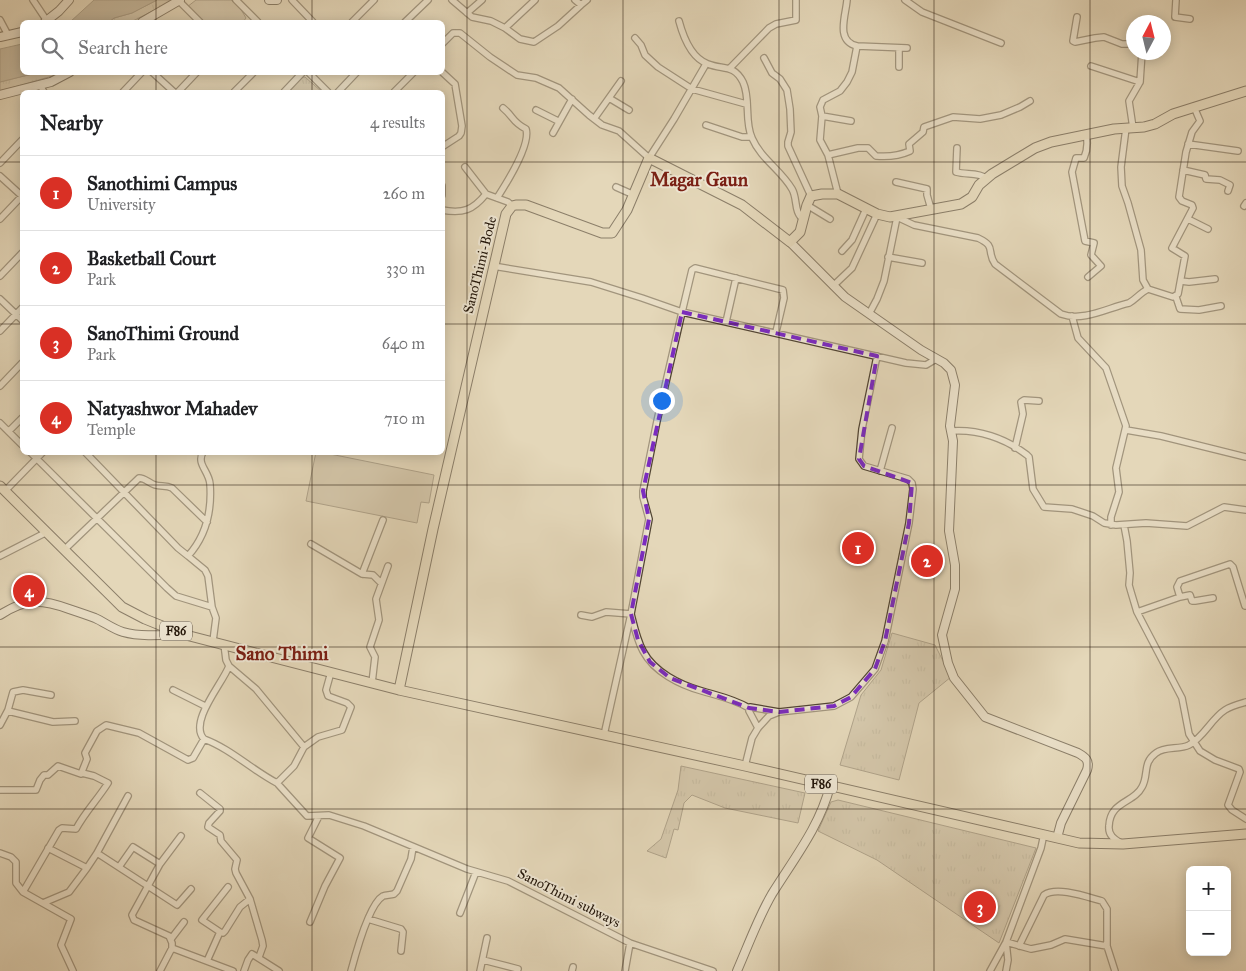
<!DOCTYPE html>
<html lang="en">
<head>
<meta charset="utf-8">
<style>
	:root { --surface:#fff; --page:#f6f6f6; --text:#202124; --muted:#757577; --line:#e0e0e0; --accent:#d93025 }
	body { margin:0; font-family:"IM FELL Great Primer",serif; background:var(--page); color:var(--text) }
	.controls { position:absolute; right:15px; bottom:15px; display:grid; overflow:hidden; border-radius:8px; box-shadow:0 2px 12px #0003 }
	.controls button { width:45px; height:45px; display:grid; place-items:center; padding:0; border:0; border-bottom:1px solid var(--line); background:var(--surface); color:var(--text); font:25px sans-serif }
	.compass { position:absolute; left:1126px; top:15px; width:45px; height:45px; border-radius:50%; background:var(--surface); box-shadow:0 2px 12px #0003; rotate:7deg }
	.you { position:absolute; left:661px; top:400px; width:18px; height:18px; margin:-12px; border:4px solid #fff; border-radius:50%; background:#1a73e8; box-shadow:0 0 0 8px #1a73e833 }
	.badge { display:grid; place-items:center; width:32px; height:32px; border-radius:50%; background:var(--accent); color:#fff; font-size:16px; font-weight:700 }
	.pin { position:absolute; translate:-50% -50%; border:2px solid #fff; box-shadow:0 1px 5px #0006 }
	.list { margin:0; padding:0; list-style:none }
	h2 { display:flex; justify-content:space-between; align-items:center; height:65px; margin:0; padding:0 20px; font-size:21px }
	h2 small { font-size:16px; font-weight:400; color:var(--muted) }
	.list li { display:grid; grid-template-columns:32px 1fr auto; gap:15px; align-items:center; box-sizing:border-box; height:75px; padding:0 20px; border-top:1px solid var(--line) }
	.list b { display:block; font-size:19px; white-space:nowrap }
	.list p { margin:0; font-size:16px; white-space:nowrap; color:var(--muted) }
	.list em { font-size:16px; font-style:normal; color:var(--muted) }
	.icon { flex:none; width:28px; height:28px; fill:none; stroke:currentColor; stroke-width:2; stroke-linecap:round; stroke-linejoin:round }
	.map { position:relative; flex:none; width:1246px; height:971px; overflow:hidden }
	.search { position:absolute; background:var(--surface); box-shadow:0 2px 12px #0003; left:20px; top:20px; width:425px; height:55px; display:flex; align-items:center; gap:12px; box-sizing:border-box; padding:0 18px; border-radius:8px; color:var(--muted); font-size:19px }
	.panel { position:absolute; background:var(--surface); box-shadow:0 2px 12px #0003; left:20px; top:90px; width:425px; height:365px; border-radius:8px }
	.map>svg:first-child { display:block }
	.park { fill:url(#park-tufts); stroke:#726552 }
	.garden { fill:#c3b69b; stroke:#726552 }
	.water { fill:#a2957d; stroke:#6e614e }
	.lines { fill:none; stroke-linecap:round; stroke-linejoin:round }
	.street-casing { stroke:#524534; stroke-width:8 }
	.secondary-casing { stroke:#211408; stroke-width:10 }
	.primary-casing { stroke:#211408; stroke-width:11 }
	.street { stroke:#ede5d2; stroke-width:5.5 }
	.secondary { stroke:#ede5d2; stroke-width:8 }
	.primary { stroke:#e4d7b9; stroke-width:9 }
	.marked { fill:none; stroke:#7b2cbf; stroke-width:4; stroke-dasharray:10 6; stroke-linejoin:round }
	.grid { fill:none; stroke:#211408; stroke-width:1; stroke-opacity:0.55 }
	.labels { text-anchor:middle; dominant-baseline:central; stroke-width:4; stroke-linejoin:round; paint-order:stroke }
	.shield { fill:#ede5d2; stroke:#5e5345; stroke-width:1 }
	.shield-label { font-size:12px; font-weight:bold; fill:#211408 }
	.street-label { font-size:14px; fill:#211408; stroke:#ede5d2 }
	.district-label { font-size:19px; font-weight:bold; fill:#7a1f14; stroke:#ede5d2 }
</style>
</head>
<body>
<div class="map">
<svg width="1246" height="971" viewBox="0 0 1246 971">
	<defs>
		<pattern id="park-tufts" width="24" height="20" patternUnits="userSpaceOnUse" patternTransform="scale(1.25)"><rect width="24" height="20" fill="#c3b69b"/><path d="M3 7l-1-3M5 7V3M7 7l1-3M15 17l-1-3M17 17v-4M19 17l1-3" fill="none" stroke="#a79c84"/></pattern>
	</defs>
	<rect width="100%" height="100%" fill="#e4d7b9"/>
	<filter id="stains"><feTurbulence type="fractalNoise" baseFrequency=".004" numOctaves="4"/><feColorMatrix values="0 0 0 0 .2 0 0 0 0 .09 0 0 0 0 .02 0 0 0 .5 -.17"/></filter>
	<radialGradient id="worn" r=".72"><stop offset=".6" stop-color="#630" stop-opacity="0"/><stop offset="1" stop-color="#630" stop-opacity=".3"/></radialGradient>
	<path class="park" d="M157 0H174L131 22H109L114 18 132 13Z
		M36 73H63L0 91V82Z
		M302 77H305L322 92H288Z
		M915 553 941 555 939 569 914 566Z
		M892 633 935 645 951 677 919 703 899 780 840 765 861 695 881 670Z
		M681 766 805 793 798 823 725 808 692 795 684 803 678 830 674 829 666 858 647 851 661 839 678 790Z
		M838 800 1036 848 999 943 877 860 818 831 831 802Z"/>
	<path class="garden" d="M196 0H231L239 6 246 18 243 22H202L187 7Z
		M316 452 325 453 434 475 429 503 421 502 417 523 306 501Z"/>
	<path class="water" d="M94 0H157L132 13 114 18 109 22H70Z
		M22 44V72L36 73 0 82V49Z"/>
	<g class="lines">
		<g class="street-casing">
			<path id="street" d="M33 0 47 21
				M236 0 258 22
				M292 0 313 22
				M452 0 472 17 491 21 505 28 535 0
				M575 0 581 5 587 0
				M905 0 922 12 1001 43
				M1176 0 1175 17 1190 19
				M179 1 200 22
				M467 13 482 0
				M1077 17 1073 41 1075 42 1095 38 1104 37 1122 44H1134
				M0 20 8 35
				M679 21C683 36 691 58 708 64 723 70 734 64 743 82 751 99 744 121 752 138 761 159 781 170 792 189 798 199 793 212 804 220
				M352 22 374 0
				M405 22 428 0
				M505 28 520 39 534 42 558 26 581 5
				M635 38 641 45 645 55 658 67 692 89 746 104
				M442 44 453 33H460L490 57 517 75 536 78 559 88 589 115 602 125 619 131 649 158 674 119 706 64
				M857 46 907 48
				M764 58 772 73 780 79 787 90 790 109 791 132 788 142V146L811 196
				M1091 66 1140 82 1129 101 1133 128
				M899 67V48
				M730 68 769 28 776 24 796 20V0
				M152 72 174 92
				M308 72 328 92
				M442 72 455 84 462 126 461 133 459 136 442 147
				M1140 82 1142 52
				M40 85 44 92
				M123 92 142 72
				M178 92 197 72
				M234 92 254 72
				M284 92 303 72
				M338 92 357 72
				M394 92 414 72
				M609 98 629 110
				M536 110 558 121
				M822 116 851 121
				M594 119 621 81
				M706 125 742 137H751
				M553 133 572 99
				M1086 134C1088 142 1087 151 1084 158H1076L1072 172 1085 241 1094 243 1091 255 1101 266 1088 277
				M1188 144 1238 151
				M957 148 956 172C966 175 978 172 986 178
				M828 155 858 148H868L876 156C888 157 899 156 910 151L909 144 923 132 924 127 953 117 980 119 1001 115 1020 107 1030 101
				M0 163 22 140
				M465 167 486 194
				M1183 170 1205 175 1206 179 1220 180 1230 185 1228 191
				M0 176 22 196
				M896 182 927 189V195L931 209
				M442 186V195
				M616 187 634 195
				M838 194 828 155 820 140 822 116 820 107 823 100 840 91 847 82 852 72 857 46C835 41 846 15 847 0
				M497 198C506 184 531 145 526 129 512 122 514 117 503 108
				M807 205 830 219
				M1244 206 1246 203
				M442 210C463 214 473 210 486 194L508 202 512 206
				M0 219 22 196
				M1188 219 1208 229
				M842 251 852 240 866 209
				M888 257 922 263
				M493 266 591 282 642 298 682 312 657 421 643 491V497L649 519 631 614 604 735
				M0 276 22 253
				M1181 281 1189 282 1215 279
				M833 286 852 268 877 214
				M1148 289 1173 297 1178 294 1185 256 1172 248 1193 208 1192 205 1182 201 1179 197 1186 152 1192 132 1200 121 1194 107
				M1176 297 1180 309 1199 310 1221 306
				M0 299 22 320
				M869 314 877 299 884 281 897 217 914 225 978 238C997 247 986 251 995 264L1061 314C1084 322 1107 308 1129 303 1136 299 1140 293 1148 289L1143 280 1141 250 1128 203 1122 186 1121 167 1126 128
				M1072 316 1078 338 1106 368 1126 426 1116 468 1119 492 1111 517V525
				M726 322 736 278
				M0 331 22 308
				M776 332 784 298 783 290 695 268 692 270 682 312 906 363 926 365 936 359
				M0 386 22 363
				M0 423 22 445
				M1126 430 1161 436 1246 457
				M9 431 22 418
				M951 431C978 429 1005 438 1027 455L1029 457 1033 489 1044 507 1072 509 1093 516 1104 523 1116 525 1146 523 1187 526 1224 507 1246 510
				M1015 448 1023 414 1021 402 1024 400 1039 401
				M30 452 167 588 176 596 212 607 216 618 213 641
				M85 452 178 548 188 556C206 536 212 511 210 484 209 471 196 464 203 452
				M880 471 892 428
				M5 491 43 452
				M1124 525 1127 541 1130 573 1129 585 1131 592 1137 612 1182 698 1189 734 1200 751 1215 760 1239 769 1240 772 1228 805 1232 810 1246 819
				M311 544 362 574 373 575 381 583
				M64 550 139 478C145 478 149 483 155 485 161 487 166 485 172 488L207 522
				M0 556 45 533
				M188 556 205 570 208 576 212 607
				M362 574 383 520
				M1180 597 1177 587 1180 581 1230 564 1233 567 1245 606
				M1137 612 1180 597 1190 595 1192 601H1195L1213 598
				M581 615 592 617 606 612 631 614C634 626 637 640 643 651 654 672 680 685 702 691 719 696 734 699 749 708L750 707 779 712
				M224 644 226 660 229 666 256 689 304 747
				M331 672 326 690 328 696 347 703 351 707 342 730 318 737 304 747 294 766 277 783 307 816 329 815 364 826 467 869 508 881 630 943 713 971
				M372 683 375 657 370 647 379 620 376 599 388 566
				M173 690 205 706
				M749 708V711L758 728
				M8 711 53 722 75 721
				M0 725 8 710 13 692 23 690 51 695
				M204 739C188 722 223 683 229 666
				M745 766 752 738 758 728 769 716 779 712 834 706 851 697 875 669 885 641 909 523 913 489 912 483 908 479 864 466 859 459 862 429 877 356
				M0 790H36L40 780 44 775H48L58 766 81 774 87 759 85 753 97 731 106 725 139 733 188 760 193 758 204 739C231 749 252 770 277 783
				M200 793 220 809V811L209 823 208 827 220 835 221 841 237 860 235 869 236 873 250 899 262 940 263 946 259 957
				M1121 843C1114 839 1108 835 1109 826 1110 801 1134 803 1142 787 1149 775 1142 763 1156 753 1165 746 1179 750 1189 745 1204 737 1211 719 1225 710 1231 706 1239 704 1246 702
				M48 848 87 868
				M0 853 11 857 16 862V883L23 892 71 919 61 945 73 971
				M97 853 128 796
				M119 867 133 847 160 864
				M23 892 59 830 62 828 76 829C85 812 98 799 108 783L94 776 82 773
				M43 903 69 892 87 868 97 853 177 905 191 889
				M460 913 476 872
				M368 919 401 929 403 932 401 951
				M310 922 325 886 340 858 308 838 319 816
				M220 932 202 920 228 887
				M171 939 184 922
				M1019 946 1044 895C1057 886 1087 897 1102 901L1107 909V946L1115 971
				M172 948V943L169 936 134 920 132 915 160 864 181 836
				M483 960 518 969 517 971
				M207 961 220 932 223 933 225 931 240 907 250 899
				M160 971 172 948 233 971
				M244 971 248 960 252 954 279 971
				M351 971C355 956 369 904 383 896 386 895 390 895 394 894L397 891 411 859 413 847
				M480 971 487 938
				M572 971 573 967
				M625 971 630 943
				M990 971 1006 942 1041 848 1044 834
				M1006 971 1008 960 1006 942 1031 949 1051 945 1065 939 1107 946"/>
		</g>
		<g class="secondary-casing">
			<path id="secondary" d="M269 0H277
				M45 22 59 11 69 0
				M142 22 180 0
				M0 37 22 32
				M0 95 51 82 70 72
				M790 242 845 297 921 350 944 363 951 370 955 385 950 426 953 441 949 531 955 565V589L942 635 948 663 954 678 985 717 1078 753C1085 757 1090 760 1087 770L1061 823 1057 838
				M0 615C26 598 41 599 69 609 78 612 87 615 95 618 104 622 113 629 123 632 141 637 162 635 181 634
				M737 971C748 946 758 918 772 894 793 860 820 826 830 786"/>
		</g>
		<g class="primary-casing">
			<path id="primary" d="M0 486 122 607 145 619 182 634 399 690 745 766 1079 843 1123 844 1246 834
				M399 690 433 529 506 214 512 206 516 205H526L602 233H612L627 210 649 158 742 205 790 242 800 232 807 205 811 196 822 194H838L877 214 890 217 961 204 972 197 979 185 992 174 1035 148 1051 142 1114 129 1144 127 1155 124 1173 114 1246 91"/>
		</g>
		<use href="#street" class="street"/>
		<use href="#secondary" class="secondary"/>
		<use href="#primary" class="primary"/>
	</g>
	<path d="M0 0H1246V971H0ZM682 312 877 356 859 459 864 466 912 483 909 523 885 641 875 669 851 697 834 706 779 712 749 708 670 678 650 662 638 640 631 614 649 519 643 491Z" fill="#e4d7b9" fill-opacity=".55" fill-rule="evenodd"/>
	<path class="marked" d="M682 312 877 356 859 459 864 466 912 483 909 523 885 641 875 669 851 697 834 706 779 712 749 708 670 678 650 662 638 640 631 614 649 519 643 491Z"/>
	<path class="grid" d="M156 0V22M312 0V22M467 0V971M623 0V971M779 0V971M934 0V971M1090 0V971M156 72V92M312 72V92M0 162H22M442 162H1246M0 324H22M442 324H1246M156 452V971M312 452V971M0 485H1246M0 647H1246M0 809H1246"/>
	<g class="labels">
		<g class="shield">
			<rect x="160" y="621.5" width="32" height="19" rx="4"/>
			<rect x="805" y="774.5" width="32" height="19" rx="4"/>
		</g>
		<g class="shield-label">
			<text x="176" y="631">F86</text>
			<text x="821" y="784">F86</text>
		</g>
		<g class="street-label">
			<text transform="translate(480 265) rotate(-76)">SanoThimi-Bode</text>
			<text transform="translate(569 898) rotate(27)">SanoThimi subways</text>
		</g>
		<g class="district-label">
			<text x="699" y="179">Magar Gaun</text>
			<text x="282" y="653">Sano Thimi</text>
		</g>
	</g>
	<rect width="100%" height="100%" filter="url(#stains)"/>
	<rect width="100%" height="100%" fill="url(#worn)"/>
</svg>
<div class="controls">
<button>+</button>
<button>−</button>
</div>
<svg class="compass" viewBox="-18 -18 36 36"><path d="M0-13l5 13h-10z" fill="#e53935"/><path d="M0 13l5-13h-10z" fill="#757577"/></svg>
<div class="you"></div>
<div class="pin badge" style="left:858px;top:548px">1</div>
<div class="pin badge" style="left:927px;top:561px">2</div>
<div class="pin badge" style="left:980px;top:907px">3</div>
<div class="pin badge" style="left:29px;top:591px">4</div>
<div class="search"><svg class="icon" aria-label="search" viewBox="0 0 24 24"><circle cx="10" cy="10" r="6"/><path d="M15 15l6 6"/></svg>Search here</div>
<section class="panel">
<h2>Nearby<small>4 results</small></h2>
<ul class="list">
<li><span class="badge">1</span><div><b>Sanothimi Campus</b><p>University</p></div><em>260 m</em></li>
<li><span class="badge">2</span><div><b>Basketball Court</b><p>Park</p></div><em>330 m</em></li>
<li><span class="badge">3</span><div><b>SanoThimi Ground</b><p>Park</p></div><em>640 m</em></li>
<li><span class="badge">4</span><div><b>Natyashwor Mahadev</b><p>Temple</p></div><em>710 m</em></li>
</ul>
</section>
</div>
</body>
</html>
